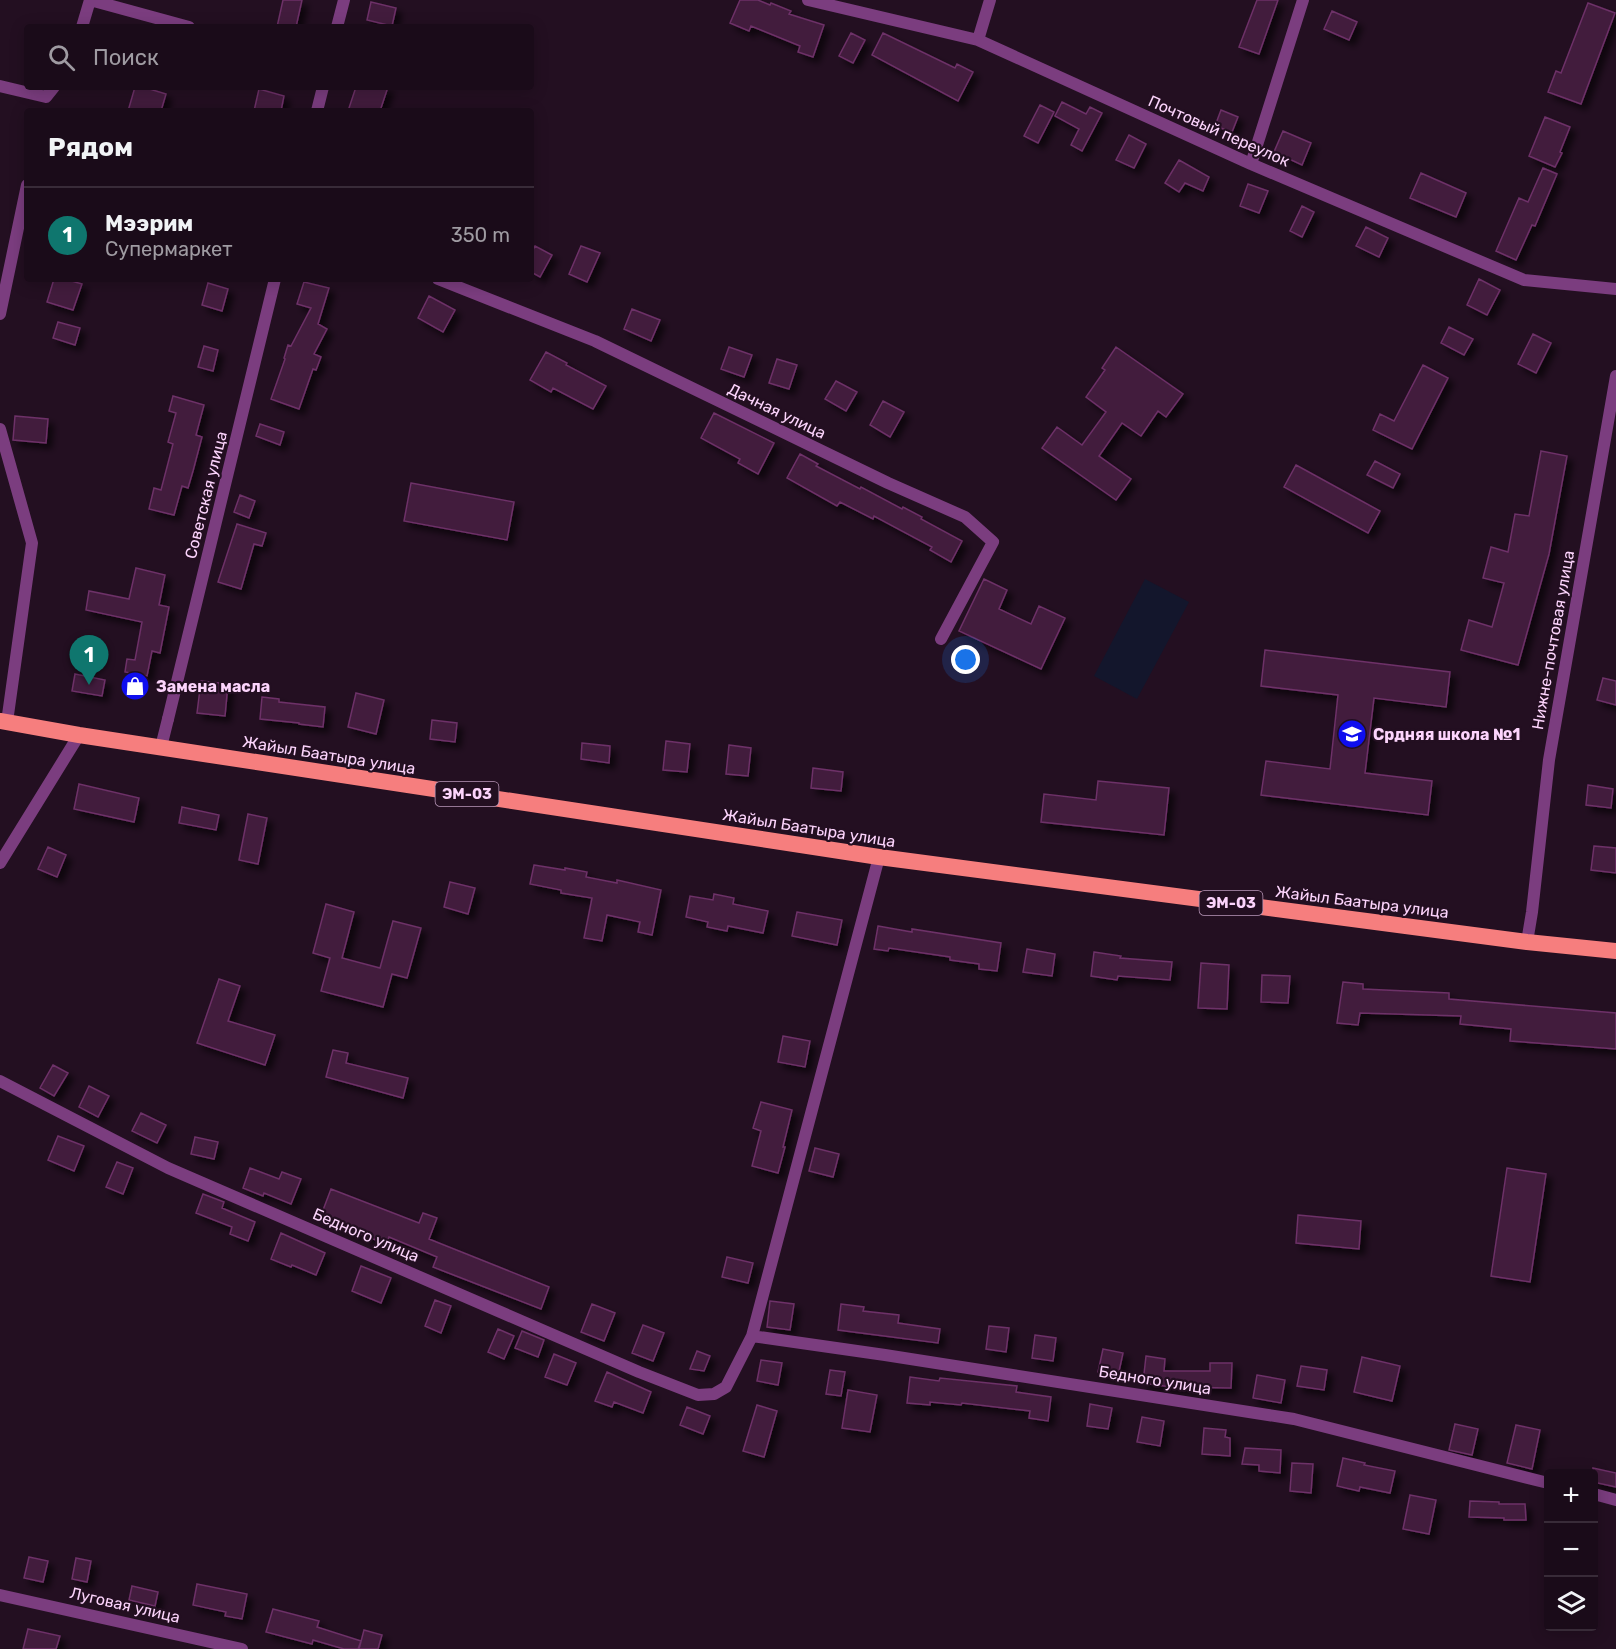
<!DOCTYPE html>
<html lang="ru">
<head>
<meta charset="utf-8">
<style>
	:root { --surface:#1a0b19; --page:#231422; --text:#f1f3f6; --muted:#9f9ba2; --line:#382b38; --accent:#0f766e }
	body { margin:0; font-family:Rubik,sans-serif; background:var(--page); color:var(--text) }
	.controls { position:absolute; right:18px; bottom:18px; display:grid; overflow:hidden; border-radius:6px; box-shadow:0 3px 15px #0003 }
	.controls button { width:54px; height:54px; display:grid; place-items:center; padding:0; border:0; border-bottom:2px solid var(--line); background:var(--surface); color:var(--text); font:30px sans-serif }
	.you { position:absolute; left:966px; top:660px; width:21px; height:21px; margin:-15px; border:4px solid #fff; border-radius:50%; background:#1a73e8; box-shadow:0 0 0 9px #1a73e833 }
	.badge { display:grid; place-items:center; width:39px; height:39px; border-radius:50%; background:var(--accent); color:#fff; font-size:20px; font-weight:700 }
	.pin { position:absolute; translate:-50% -50px; filter:drop-shadow(0 2px 3px #0008) }
	.pin::after { content:''; position:absolute; top:32px; width:21px; height:18px; background:inherit; clip-path:polygon(0 0,100% 0,50% 100%) }
	.list { margin:0; padding:0; list-style:none }
	h2 { display:flex; justify-content:space-between; align-items:center; height:78px; margin:0; padding:0 24px; font-size:26px }
	h2 small { font-size:20px; font-weight:400; color:var(--muted) }
	.list li { display:grid; grid-template-columns:39px 1fr auto; gap:18px; align-items:center; box-sizing:border-box; height:96px; padding:0 24px; border-top:2px solid var(--line) }
	.list b { display:block; font-size:22px; white-space:nowrap }
	.list p { margin:0; font-size:20px; white-space:nowrap; color:var(--muted) }
	.list em { font-size:20px; font-style:normal; color:var(--muted) }
	.icon { flex:none; width:33px; height:33px; fill:none; stroke:currentColor; stroke-width:2; stroke-linecap:round; stroke-linejoin:round }
	.map { position:relative; flex:none; width:1616px; height:1649px; overflow:hidden }
	.search { position:absolute; background:var(--surface); box-shadow:0 3px 15px #0003; left:24px; top:24px; width:510px; height:66px; display:flex; align-items:center; gap:15px; box-sizing:border-box; padding:0 21px; border-radius:6px; color:var(--muted); font-size:22px }
	.panel { position:absolute; background:var(--surface); box-shadow:0 3px 15px #0003; left:24px; top:108px; width:510px; height:174px; border-radius:6px }
	.map>svg:first-child { display:block }
	.green { fill:#13162c }
	.building { fill:#421d3e; stroke:#6d3067; stroke-width:1.5; filter:url(#shadow) }
	.lines { fill:none; stroke-linecap:round; stroke-linejoin:round }
	.minor { stroke:#7b3d7f; stroke-width:12 }
	.tertiary { stroke:#7b3d7f; stroke-width:12 }
	.trunk { stroke:#f67e7e; stroke-width:16 }
	.labels { text-anchor:middle; dominant-baseline:central; stroke-width:4.5; stroke-linejoin:round; paint-order:stroke }
	.shield { fill:#230f21; stroke:#bb99ba; stroke-width:1.5 }
	.shield-label { font-size:15px; font-weight:bold; fill:#fcd4fc }
	.street-label { font-size:16px; fill:#fcd4fc; stroke:#230f21 }
	.poi-label { font-size:16px; font-weight:bold; fill:#fcd4fc; stroke:#230f21; text-anchor:start }
</style>
</head>
<body>
<div class="map">
<svg width="1616" height="1649" viewBox="0 0 1616 1649">
	<defs>
		<filter id="shadow"><feDropShadow dx="5.5" dy="5.5" stdDeviation="3" flood-color="#0009"/></filter>
	</defs>
	<rect width="100%" height="100%" fill="#230f21"/>
	<path class="green" d="M1145 579 1189 602 1137 699 1094 676Z"/>
	<path class="building" d="M283 0H302L296 27H277Z
		M740 0H758L770 5 771 3 791 11 789 14 824 25 813 57 798 52 800 46 751 26 749 31 730 23Z
		M1257 0H1278L1259 54 1239 47Z
		M371 2 396 8 392 26 367 20Z
		M1588 3 1615 13 1581 104 1548 92 1556 71 1561 73Z
		M1332 11 1357 22 1349 40 1324 29Z
		M851 33 865 40 853 63 839 56Z
		M883 33 955 68 957 64 973 72 958 101 872 55Z
		M135 87H143L166 94 161 111H128Z
		M356 87H388L380 111H348Z
		M259 89 284 96 281 111H254Z
		M1062 102 1086 114 1090 107 1102 113 1082 151 1071 145 1079 129 1055 116Z
		M1040 105 1054 112 1038 143 1024 136Z
		M1221 110 1238 117 1232 132 1215 126Z
		M1545 117 1570 127 1560 152 1562 153 1555 167 1529 156Z
		M1283 131 1311 143 1302 165 1274 152Z
		M1129 135 1146 144 1134 168 1116 160Z
		M1179 160 1209 177 1203 191 1185 183 1179 192 1165 183Z
		M1543 168 1557 174 1535 226 1532 225 1516 260 1496 251 1519 198 1528 202Z
		M1421 173 1466 193 1456 217 1410 198Z
		M1248 184 1268 191 1259 213 1240 206Z
		M1302 206 1314 212 1302 237 1290 231Z
		M1366 227 1388 238 1379 257 1356 246Z
		M535 246 552 255 540 277 531 272V254Z
		M581 246 600 253 587 282 569 274Z
		M54 279H65L82 284 73 310 47 302Z
		M1479 279 1500 290 1487 315 1467 305Z
		M304 282 329 288 318 324 327 329 314 354 321 357 316 370 313 369 299 409 271 399 285 359 284 358 288 345 291 346 311 308 297 304Z
		M208 283 228 289 222 311 202 305Z
		M429 296 455 310 443 332 418 318Z
		M632 309 660 320 651 341 624 329Z
		M58 322 80 328 75 345 53 338Z
		M1449 327 1473 339 1464 355 1441 343Z
		M1533 334 1551 343 1536 373 1518 364Z
		M204 346 218 350 213 371 198 367Z
		M729 347 752 355 744 377 721 369Z
		M1116 347 1183 394 1166 417 1158 411 1141 436 1122 423 1099 456 1131 479 1116 500 1042 448 1057 427 1082 445 1106 412 1086 397 1105 370 1102 368Z
		M546 352 567 363 566 365 606 386 593 409 553 388 551 392 530 380Z
		M777 359 797 365 789 389 769 383Z
		M1423 365 1448 378 1412 449 1373 430 1380 414 1394 421Z
		M836 381 857 392 846 411 825 399Z
		M173 396 204 405 196 435 202 437 193 471 188 488 182 486 174 515 149 509 154 488 161 490 173 444 168 442 176 413 169 411Z
		M883 401 904 412 890 437 870 425Z
		M714 413 774 443 758 474 738 463 740 459 701 438Z
		M15 416 48 419 46 443 13 440Z
		M260 424 284 432 280 445 256 436Z
		M1541 451 1567 456 1549 554 1518 665 1461 650 1469 620 1492 627 1504 583 1483 578 1491 547 1508 552 1515 514 1529 516Z
		M800 454 818 464 816 466 860 489 861 487 902 509 903 507 922 517 921 519 962 541 951 562 930 550 932 547 874 516 873 519 840 502 837 506 787 478Z
		M1375 461 1400 474 1393 488 1367 475Z
		M1296 465 1380 511 1368 533 1284 487Z
		M411 483 514 502 507 540 404 521Z
		M240 495 255 501 249 518 234 512Z
		M237 524 266 533 262 546 254 544 241 589 218 582Z
		M136 568 165 575 159 605 169 607 160 653 152 651 147 676 125 672 127 659 135 660 142 622 86 610 89 591 129 599Z
		M984 579 1007 590 999 609 1031 624 1039 606 1065 618 1041 669 959 631Z
		M1265 650 1450 672 1446 707 1374 698 1365 773 1432 781 1428 815 1261 795 1266 761 1330 769 1338 695 1261 686Z
		M75 674 105 680 102 696 72 691Z
		M1603 678 1616 681V705L1597 700Z
		M201 681 228 684 225 716 197 713Z
		M356 693 384 700 376 734 348 727Z
		M262 697 279 699V702L325 707 323 727 299 724V723L260 719Z
		M432 720 457 723 455 742 430 739Z
		M666 741 690 744 687 772 663 770Z
		M582 743 610 746 609 763 581 759Z
		M729 745 751 748 748 776 726 774Z
		M813 768 843 772 841 791 811 788Z
		M1098 781 1169 788 1164 835 1041 822 1044 794 1096 800Z
		M79 784 139 798 134 822 74 809Z
		M1588 785 1613 789 1611 808 1586 805Z
		M182 807 219 815 216 830 179 823Z
		M248 814 267 818 258 864 239 860Z
		M1594 846 1616 848V873L1591 870Z
		M48 847 66 855 57 877 38 869Z
		M534 865 565 870V868L587 872 586 877 617 883V880L661 890 652 935 638 932 640 922 607 915 602 941 584 938 592 898 561 893V890L530 884Z
		M450 882 475 888 468 914 444 907Z
		M714 894 734 898 733 904 768 911 763 933 728 926 727 931 707 927 708 922 686 917 690 896 713 900Z
		M326 904 354 912 342 958 380 968 393 921 421 928 407 978 392 974 383 1007 321 991 330 958 313 953Z
		M797 912 842 920 837 945 792 936Z
		M878 926 912 932V929L1001 943 997 971 979 969V964L950 960V957L889 948 888 951 874 949Z
		M1027 949 1055 954 1052 976 1023 972Z
		M1094 952 1121 956 1120 958 1172 962 1170 980 1118 976 1117 980 1091 976Z
		M1201 963 1229 965 1227 1009 1198 1008Z
		M1262 975 1290 976 1288 1003 1261 1002Z
		M219 979 240 986 228 1021 275 1035 265 1065 197 1043Z
		M1343 982 1363 984V989L1449 993V999L1616 1013V1049L1510 1041 1511 1029 1460 1024 1461 1016 1360 1013 1358 1025 1337 1023Z
		M783 1036 810 1041 805 1067 778 1062Z
		M333 1050 348 1053 346 1063 408 1078 403 1098 326 1077Z
		M53 1065 68 1073 54 1096 40 1088Z
		M89 1086 109 1096 98 1117 79 1107Z
		M761 1102 792 1110 783 1147H785L778 1173 752 1166 761 1131 753 1128Z
		M141 1113 166 1125 157 1143 132 1131Z
		M58 1136 84 1146 74 1171 48 1160Z
		M195 1137 218 1142 214 1159 191 1154Z
		M815 1148 839 1154 833 1177 809 1171Z
		M117 1162 133 1168 123 1194 106 1187Z
		M250 1168 279 1179 282 1172 301 1179 291 1204 264 1193 263 1196 243 1188Z
		M1507 1168 1546 1174 1530 1282 1491 1276Z
		M331 1189 419 1223 423 1213 437 1218 429 1239 549 1287 541 1309 433 1267 437 1257 389 1237 386 1244 320 1218Z
		M203 1194 224 1202 222 1208 255 1222 248 1241 230 1234 232 1227 196 1213Z
		M1298 1215 1361 1221 1359 1249 1296 1243Z
		M281 1233 325 1253 316 1275 292 1265 291 1267 271 1259Z
		M727 1257 753 1263 748 1283 722 1277Z
		M361 1266 391 1278 381 1303 352 1291Z
		M435 1300 451 1306 441 1333 425 1326Z
		M770 1301 794 1304 790 1330 767 1327Z
		M592 1304 615 1313 604 1341 581 1332Z
		M841 1304 864 1307 863 1311 899 1315 898 1323 940 1329 938 1343 838 1330Z
		M643 1325 664 1333 653 1361 632 1353Z
		M989 1326 1009 1328 1006 1352 986 1349Z
		M498 1329 514 1336 504 1359 488 1352Z
		M522 1331 544 1340 538 1357 515 1348Z
		M1035 1335 1056 1338 1053 1361 1032 1358Z
		M1103 1349 1123 1353 1118 1376 1098 1372Z
		M697 1351 710 1356 704 1371 690 1369Z
		M554 1354 576 1363 567 1385 545 1377Z
		M1146 1356 1165 1359 1164 1371H1210V1363H1232L1231 1388 1171 1387 1143 1383Z
		M1362 1357 1400 1366 1392 1401 1354 1392Z
		M761 1360 782 1363 778 1385 757 1381Z
		M1301 1366 1327 1370 1324 1390 1297 1386Z
		M830 1370 845 1372 841 1396 826 1394Z
		M607 1372 651 1392 643 1413 614 1402 612 1407 595 1401Z
		M1257 1375 1285 1380 1281 1403 1253 1398Z
		M910 1377 939 1381 940 1378 1017 1386 1016 1392 1051 1397 1048 1421 1029 1418 1030 1411 962 1403 961 1405 930 1402V1405L907 1403Z
		M848 1390 877 1395 870 1432 842 1428Z
		M1090 1404 1112 1408 1108 1429 1087 1426Z
		M757 1405 777 1411 764 1457 743 1451Z
		M687 1407 710 1416 703 1434 680 1425Z
		M1142 1417 1164 1421 1160 1446 1137 1442Z
		M1455 1424 1478 1429 1472 1455 1449 1450Z
		M1516 1425 1540 1430 1532 1469 1507 1463Z
		M1204 1428 1226 1430 1225 1437 1230 1438V1456L1202 1454Z
		M1245 1448 1281 1450 1280 1473 1259 1471V1465L1242 1464Z
		M1343 1458 1365 1463 1364 1465 1395 1471 1390 1493 1360 1487 1359 1491 1337 1486Z
		M1292 1463 1313 1464 1311 1493 1290 1491Z
		M1593 1468 1616 1473V1487L1593 1482Z
		M1410 1495 1436 1500 1429 1534 1403 1529Z
		M1470 1501 1499 1502V1504H1525L1526 1520H1504V1518L1469 1517Z
		M29 1557 48 1561 43 1582 24 1578Z
		M76 1558 91 1561 87 1582 72 1579Z
		M197 1584 247 1594 242 1619 225 1616 226 1612 193 1605Z
		M132 1586 158 1592 155 1606 129 1600Z
		M273 1609 319 1621 317 1627 361 1641 358 1649H344L313 1640 312 1644 266 1632Z
		M28 1629 60 1636 56 1649H23Z
		M364 1630 382 1635 378 1649H359Z"/>
	<g class="lines">
		<path class="minor" d="M90 0 189 27
			M808 0 978 40 1251 164 1524 280 1616 289
			M82 27 90 0
			M337 27 344 0
			M978 40 990 0
			M0 86 46 97 54 87
			M317 111 323 87
			M1251 164 1303 0
			M438 279 595 341 888 483 965 517 993 542 941 639
			M0 314 27 185
			M0 429 32 543 7 722
			M168 719 275 279
			M0 1081 168 1168 639 1372 698 1395 714 1394 726 1387 752 1336 879 857
			M752 1336 885 1355 1294 1419 1548 1483
			M1594 1494 1616 1500"/>
		<path class="tertiary" d="M161 747 168 719
			M0 863 79 735
			M1527 942 1532 912 1549 760 1616 376
			M0 1595 242 1649"/>
		<path class="trunk" d="M0 721 79 735 879 857 1527 942 1616 951"/>
	</g>
	<defs>
		<g id="shop-disc" transform="scale(1.5)"><circle r="9.5" fill="#0f0eee" stroke="#230f21"/><path d="M-5-2.5h2.3a2.7 3.5 0 0 1 5.4 0H5L5.5 6h-11ZM-1.5-2.5h3a1.5 2.3 0 0 0-3 0Z" fill="#fff"/></g>
		<g id="school-disc" transform="scale(1.5)"><circle r="9.5" fill="#0f0eee" stroke="#230f21"/><path d="M0-5L7-2L0 1L-7-2ZM-4 1L0 2.5L4 1V4Q0 6-4 4Z" fill="#fff"/></g>
	</defs>
	<g fill-rule="evenodd">
		<use href="#shop-disc" x="135" y="686"/>
		<use href="#school-disc" x="1352" y="734"/>
	</g>
	<g class="labels">
		<g class="shield">
			<rect x="435.5" y="782" width="63" height="24" rx="4.5"/>
			<rect x="1199.5" y="891" width="63" height="24" rx="4.5"/>
		</g>
		<g class="shield-label">
			<text x="467" y="794">ЭМ-03</text>
			<text x="1231" y="903">ЭМ-03</text>
		</g>
		<g class="street-label">
			<text transform="translate(1219 131) rotate(24)">Почтовый переулок</text>
			<text transform="translate(777 411) rotate(26)">Дачная улица</text>
			<text transform="translate(206 495) rotate(-76)">Советская улица</text>
			<text transform="translate(1553 640) rotate(-80)">Нижне-почтовая улица</text>
			<text transform="translate(329 755) rotate(9)">Жайыл Баатыра улица</text>
			<text transform="translate(809 828) rotate(9)">Жайыл Баатыра улица</text>
			<text transform="translate(1362 902) rotate(7)">Жайыл Баатыра улица</text>
			<text transform="translate(366 1235) rotate(23)">Бедного улица</text>
			<text transform="translate(1155 1380) rotate(9)">Бедного улица</text>
			<text transform="translate(125 1605) rotate(13)">Луговая улица</text>
		</g>
		<g class="poi-label">
			<text x="156" y="686">Замена масла</text>
			<text x="1373" y="734">Срдняя школа №1</text>
		</g>
	</g>
</svg>
<div class="controls">
<button>+</button>
<button>−</button>
<button><svg class="icon" aria-label="layers" viewBox="0 0 24 24"><path d="M12 4l9 5-9 5-9-5zM3 14l9 5 9-5"/></svg></button>
</div>
<div class="you"></div>
<div class="pin badge" style="left:89px;top:685px">1</div>
<div class="search"><svg class="icon" aria-label="search" viewBox="0 0 24 24"><circle cx="10" cy="10" r="6"/><path d="M15 15l6 6"/></svg>Поиск</div>
<section class="panel">
<h2>Рядом<small></small></h2>
<ul class="list">
<li><span class="badge">1</span><div><b>Мээрим</b><p>Супермаркет</p></div><em>350 m</em></li>
</ul>
</section>
</div>
</body>
</html>
